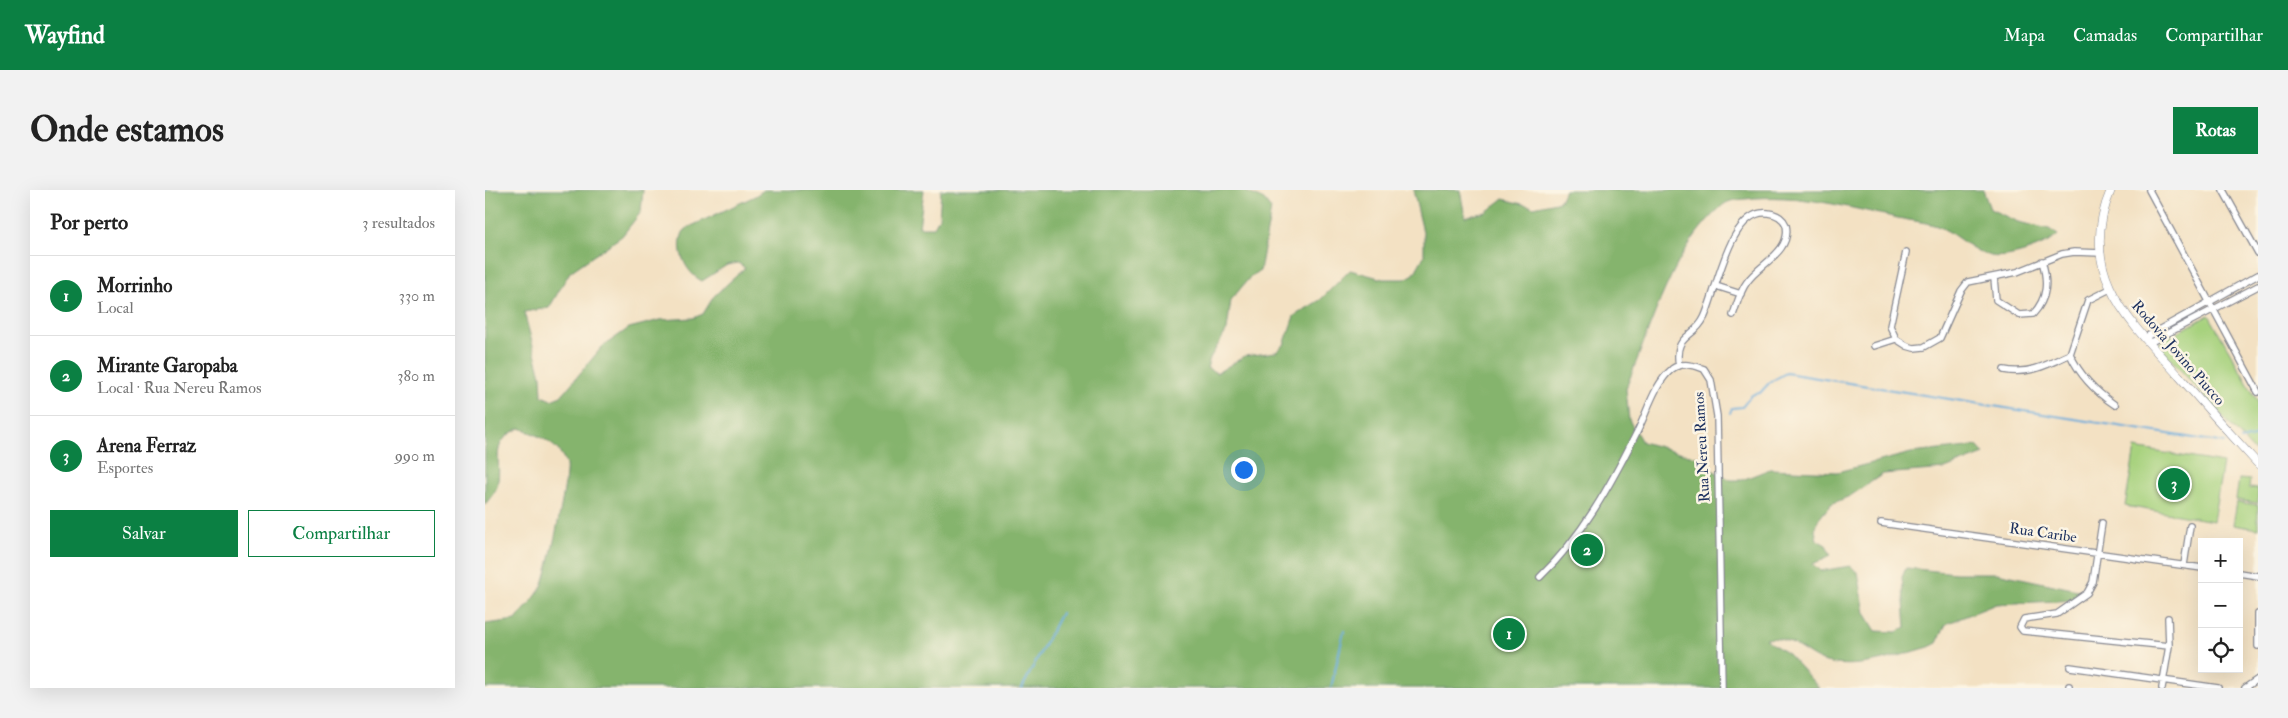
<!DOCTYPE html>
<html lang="pt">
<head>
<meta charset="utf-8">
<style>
	:root { --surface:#fff; --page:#f2f2f2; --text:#222; --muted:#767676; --line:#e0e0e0; --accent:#0b8043 }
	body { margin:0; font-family:"IM FELL Double Pica",serif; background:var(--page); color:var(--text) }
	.controls { position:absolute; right:15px; bottom:15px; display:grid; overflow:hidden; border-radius:0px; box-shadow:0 5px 20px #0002 }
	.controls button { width:45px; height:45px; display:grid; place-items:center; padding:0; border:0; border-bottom:1px solid var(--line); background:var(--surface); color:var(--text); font:25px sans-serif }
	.you { position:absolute; left:758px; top:279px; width:18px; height:18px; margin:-12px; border:4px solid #fff; border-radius:50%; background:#1a73e8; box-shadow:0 0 0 8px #1a73e833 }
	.badge { display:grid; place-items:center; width:32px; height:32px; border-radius:50%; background:var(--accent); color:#fff; font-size:16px; font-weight:700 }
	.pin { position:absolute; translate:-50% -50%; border:2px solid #fff; box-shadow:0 1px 5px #0006 }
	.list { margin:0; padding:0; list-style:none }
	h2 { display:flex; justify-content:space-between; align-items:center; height:65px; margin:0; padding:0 20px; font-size:21px }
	h2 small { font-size:16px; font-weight:400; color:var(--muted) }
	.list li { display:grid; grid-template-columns:32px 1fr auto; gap:15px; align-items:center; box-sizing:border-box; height:80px; padding:0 20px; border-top:1px solid var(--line) }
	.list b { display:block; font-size:19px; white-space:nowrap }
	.list p { margin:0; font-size:16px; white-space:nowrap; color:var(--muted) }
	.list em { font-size:16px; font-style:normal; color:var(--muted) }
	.actions { display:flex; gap:10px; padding:15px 20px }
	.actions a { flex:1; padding:11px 0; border:1px solid var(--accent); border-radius:0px; text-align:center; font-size:18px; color:var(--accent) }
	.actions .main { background:var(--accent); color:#fff }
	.icon { flex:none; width:28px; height:28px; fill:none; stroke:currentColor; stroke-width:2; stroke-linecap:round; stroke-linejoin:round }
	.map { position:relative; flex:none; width:1773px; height:498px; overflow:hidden; border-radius:0px }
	header { display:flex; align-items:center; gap:30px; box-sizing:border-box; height:70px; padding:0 25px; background:var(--accent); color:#fff }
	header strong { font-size:24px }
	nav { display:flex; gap:28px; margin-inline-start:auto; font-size:18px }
	.intro { display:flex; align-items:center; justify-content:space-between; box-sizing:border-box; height:120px; padding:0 30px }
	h1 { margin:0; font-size:35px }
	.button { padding:12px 22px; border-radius:0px; background:var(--accent); color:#fff; font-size:18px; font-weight:700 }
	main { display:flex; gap:30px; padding:0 30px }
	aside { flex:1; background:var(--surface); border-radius:0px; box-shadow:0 5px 20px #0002 }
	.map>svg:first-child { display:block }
	.green { fill:#a7d27e; stroke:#61806e }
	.forest { fill:#85b46d; stroke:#507266 }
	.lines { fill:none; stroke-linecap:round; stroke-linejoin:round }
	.stream { stroke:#65aadb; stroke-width:2 }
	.minor-casing { stroke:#878890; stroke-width:8 }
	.secondary-casing { stroke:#878890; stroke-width:9 }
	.minor { stroke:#fff; stroke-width:5.5 }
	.secondary { stroke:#fff; stroke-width:8 }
	.labels { text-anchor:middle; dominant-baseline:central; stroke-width:5; stroke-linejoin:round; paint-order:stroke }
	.street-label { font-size:15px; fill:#1b2f5e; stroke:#fcf5e5 }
</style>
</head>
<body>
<header>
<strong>Wayfind</strong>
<nav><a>Mapa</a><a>Camadas</a><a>Compartilhar</a></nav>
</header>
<div class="intro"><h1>Onde estamos</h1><a class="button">Rotas</a></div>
<main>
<aside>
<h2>Por perto<small>3 resultados</small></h2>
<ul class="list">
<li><span class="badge">1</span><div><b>Morrinho</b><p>Local</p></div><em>330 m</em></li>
<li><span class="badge">2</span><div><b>Mirante Garopaba</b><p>Local · Rua Nereu Ramos</p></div><em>380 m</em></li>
<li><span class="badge">3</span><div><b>Arena Ferraz</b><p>Esportes</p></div><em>990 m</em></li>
</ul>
<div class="actions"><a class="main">Salvar</a><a>Compartilhar</a></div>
</aside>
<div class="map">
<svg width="1773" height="498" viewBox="0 0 1773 498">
	<rect width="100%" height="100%" fill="#fcf5e5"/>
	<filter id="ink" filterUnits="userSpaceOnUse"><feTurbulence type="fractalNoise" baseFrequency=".02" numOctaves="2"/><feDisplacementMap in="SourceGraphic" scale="10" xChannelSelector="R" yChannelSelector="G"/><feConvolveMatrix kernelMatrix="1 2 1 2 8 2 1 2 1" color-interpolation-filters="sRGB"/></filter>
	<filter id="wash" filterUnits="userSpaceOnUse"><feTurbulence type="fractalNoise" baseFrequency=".0096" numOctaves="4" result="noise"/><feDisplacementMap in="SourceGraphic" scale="20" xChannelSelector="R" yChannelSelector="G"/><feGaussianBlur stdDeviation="1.12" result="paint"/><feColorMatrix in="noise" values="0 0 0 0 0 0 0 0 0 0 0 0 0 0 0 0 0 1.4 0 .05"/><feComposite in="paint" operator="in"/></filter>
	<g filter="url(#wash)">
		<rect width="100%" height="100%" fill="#f3e1c3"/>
		<path class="green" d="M1724 125 1773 212V261L1768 260 1672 154Z
			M1650 258 1738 273 1728 331 1640 316Z
			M1754 289 1765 290 1764 298 1773 299V313L1751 310Z
			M1752 312 1773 315V339L1748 335Z"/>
		<path class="forest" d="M0 0H158L156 22 137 46 85 82 64 118 39 122 56 186 57 206 66 210 76 206 117 157 144 138 175 130 208 128 218 124 229 106 260 78 253 73 242 75 217 91C199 82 189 56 200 39L270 6 279 0H439L434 37H449L454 28 456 0H758L779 10 786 19 775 81 765 87 746 110 742 140 725 168 722 178 732 183 760 166 791 162 799 155 809 126 835 110 865 80 898 89H920L929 84 939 66V46L928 0H975L980 27 1001 22 1018 9 1049 17 1075 11 1080 0H1498L1505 19 1533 32 1564 39 1573 45C1562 56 1522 70 1506 66 1488 62 1473 46 1457 38 1444 32 1426 31 1413 28 1362 17 1312 3 1260 9 1252 10 1244 10 1238 15 1188 57 1167 134 1143 193L1141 199 1144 230 1157 252 1223 270 1225 279 1246 290H1257L1285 279 1352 282 1426 263 1492 256 1499 264 1460 279 1398 284 1365 306 1346 314 1333 330 1330 340 1332 350 1341 355 1346 365 1328 374 1335 381 1365 376 1373 382 1380 423 1391 441 1412 442 1421 437 1417 387 1421 378 1471 383H1512L1597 401 1593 410 1511 414 1461 434 1452 453 1444 457C1412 466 1368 483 1335 470 1316 461 1303 445 1280 449L1303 464 1334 498H0V434L31 430C39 419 51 408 57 396 63 383 84 287 81 275 75 253 53 246 35 238 0 254 20 273 11 299 9 304 3 310 0 315Z"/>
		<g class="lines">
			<path class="stream" d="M0 1 1 0
				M1245 223 1247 218 1257 217C1264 210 1264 203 1275 203L1285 192 1301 183 1740 253
				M1756 250 1773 246
				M537 498 576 423
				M846 498 859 441"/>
		</g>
	</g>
	<g filter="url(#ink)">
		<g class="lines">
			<g class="minor-casing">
				<path id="minor" d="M1664 0 1773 202
					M1738 0 1773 63
					M1421 62 1405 136 1411 149 1422 156 1429 158 1439 157 1455 148 1476 101 1483 92 1532 82 1577 64 1589 62 1616 63
					M1509 88 1511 110 1534 125 1548 124C1563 108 1563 91 1557 71
					M1231 96 1256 104
					M1625 99 1603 110 1585 164C1594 184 1611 202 1630 215
					M1659 148 1773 85
					M1664 153 1773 96
					M1389 156 1411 149
					M1194 176C1188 144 1209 149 1219 128 1232 102 1244 18 1283 23 1292 24 1298 28 1301 35 1307 62 1274 74 1262 92 1255 101 1252 114 1248 125
					M1519 180C1544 185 1562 175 1585 164
					M1396 333 1717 378
					M1617 333 1608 392 1602 403 1572 424 1539 429 1535 437 1538 441 1684 456
					M1699 375 1705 336
					M1754 383 1773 386
					M1055 387C1097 347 1126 294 1152 242 1162 223 1169 194 1187 179 1196 172 1210 175 1219 179L1226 190 1232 226 1237 498
					M1773 424V456
					M1585 477 1733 498
					M1584 498V496
					M1677 498 1684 456 1683 428
					M1760 498 1773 489"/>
			</g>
			<g class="secondary-casing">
				<path id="secondary" d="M1626 0C1591 82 1643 130 1694 186 1720 216 1746 245 1773 274"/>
			</g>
			<use href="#minor" class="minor"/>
			<use href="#secondary" class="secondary"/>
		</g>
	</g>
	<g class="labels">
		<g class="street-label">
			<text transform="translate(1693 163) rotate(49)">Rodovia Jovino Piucco</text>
			<text transform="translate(1217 257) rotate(-93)">Rua Nereu Ramos</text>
			<text transform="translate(1558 343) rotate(8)">Rua Caribe</text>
		</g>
	</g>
</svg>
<div class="controls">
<button>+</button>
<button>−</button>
<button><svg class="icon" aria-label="locate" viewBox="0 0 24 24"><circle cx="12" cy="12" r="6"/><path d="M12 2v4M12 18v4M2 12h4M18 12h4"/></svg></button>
</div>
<div class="you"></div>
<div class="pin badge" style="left:1024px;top:444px">1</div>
<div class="pin badge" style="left:1102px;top:360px">2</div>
<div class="pin badge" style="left:1689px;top:294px">3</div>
</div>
</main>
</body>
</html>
